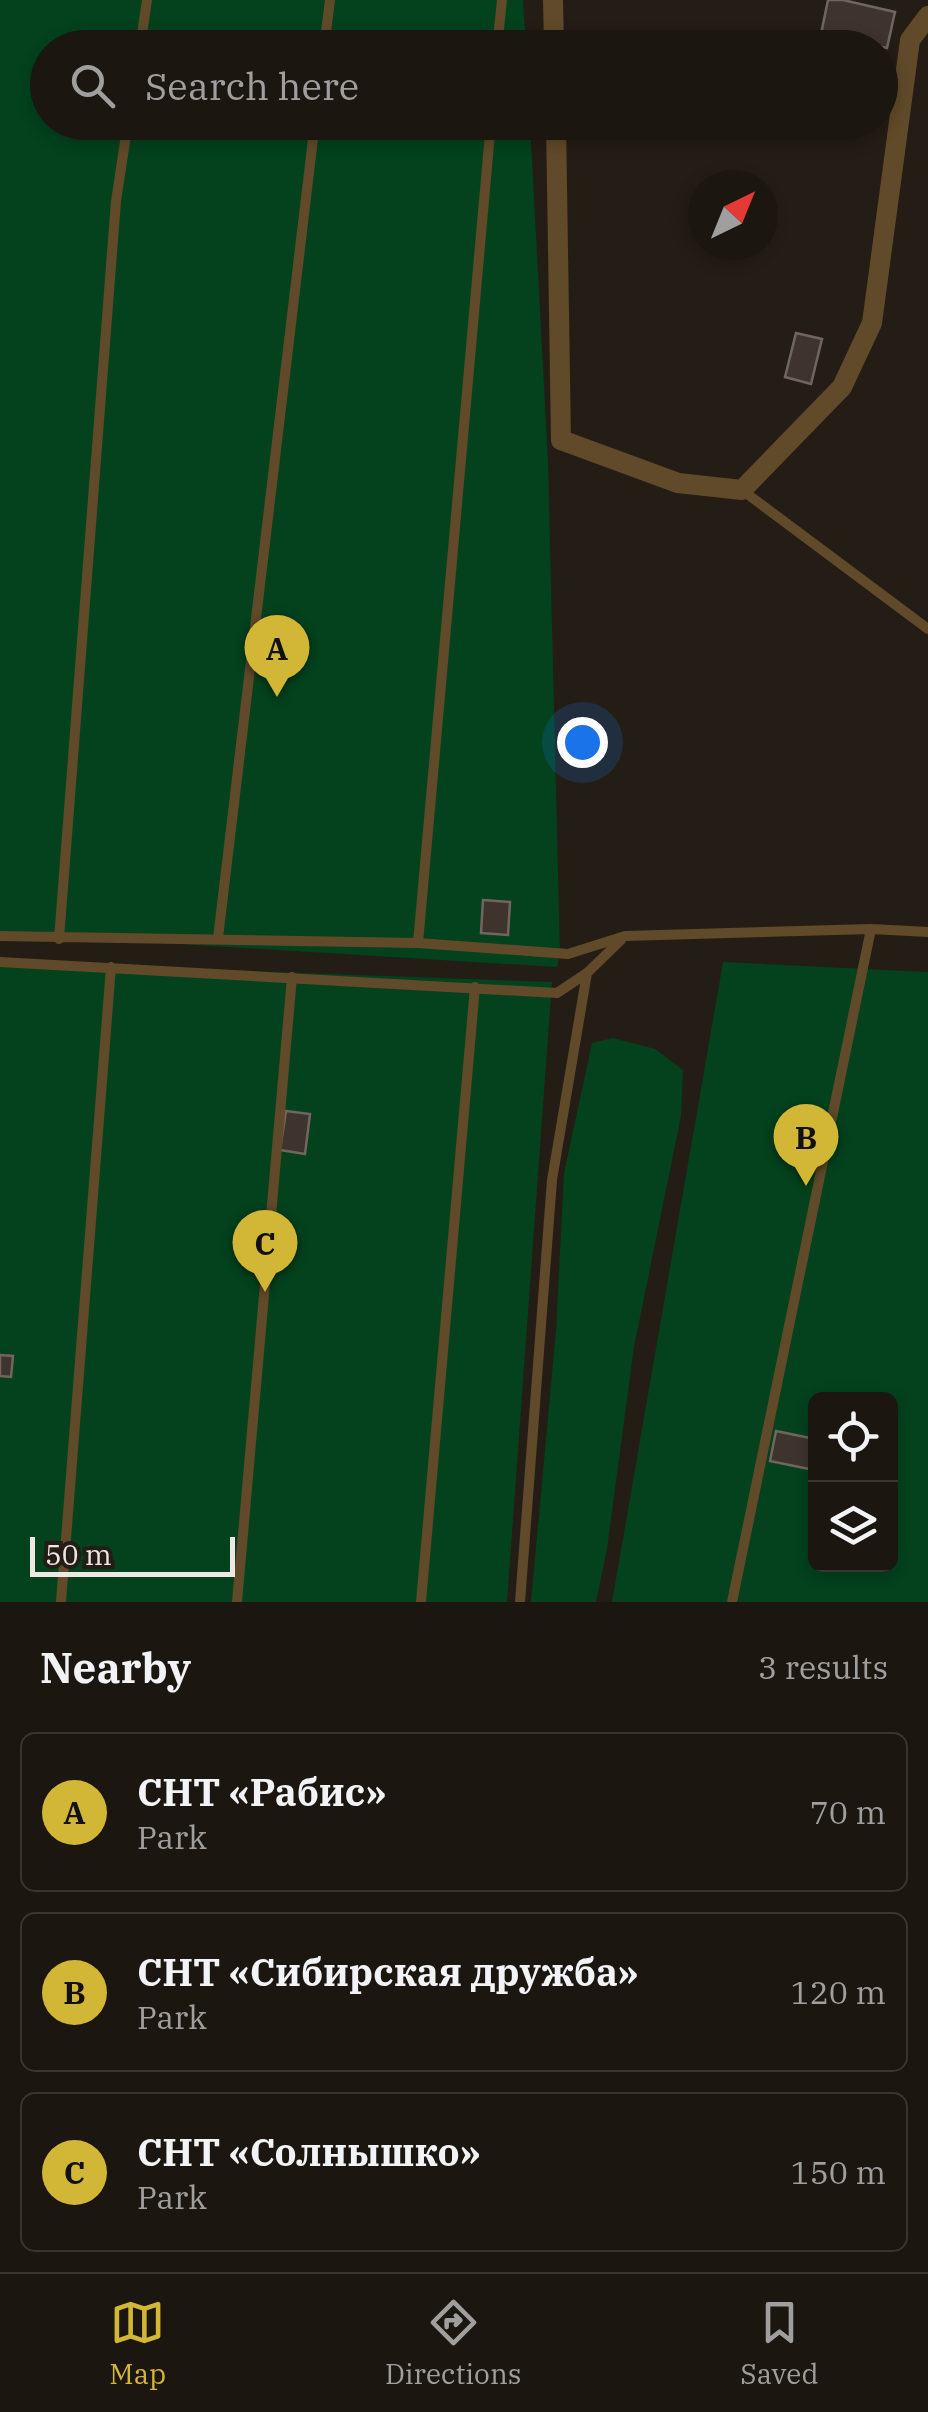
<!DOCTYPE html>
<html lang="en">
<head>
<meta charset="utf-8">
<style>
	:root { --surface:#1b1610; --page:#241f19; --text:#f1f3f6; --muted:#a09f9f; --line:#393530; --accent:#d2b635 }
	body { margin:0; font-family:"IBM Plex Serif",serif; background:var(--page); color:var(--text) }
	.controls { position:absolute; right:30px; bottom:30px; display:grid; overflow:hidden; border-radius:15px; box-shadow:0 5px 15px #0003 }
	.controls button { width:90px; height:90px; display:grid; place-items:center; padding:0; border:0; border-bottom:2px solid var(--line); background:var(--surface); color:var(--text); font:50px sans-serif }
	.compass { position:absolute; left:688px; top:170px; width:90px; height:90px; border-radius:50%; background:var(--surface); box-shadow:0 5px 15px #0003; rotate:43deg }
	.scale { position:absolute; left:30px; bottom:25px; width:205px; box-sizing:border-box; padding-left:10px; border:5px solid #ede8e2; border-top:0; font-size:28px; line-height:35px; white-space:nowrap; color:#ede8e2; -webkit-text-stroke:8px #241d15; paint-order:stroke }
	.you { position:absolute; left:582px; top:742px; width:35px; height:35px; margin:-25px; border:8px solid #fff; border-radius:50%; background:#1a73e8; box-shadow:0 0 0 15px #1a73e833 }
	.badge { display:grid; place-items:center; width:65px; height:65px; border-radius:50%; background:var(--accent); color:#111; font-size:32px; font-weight:700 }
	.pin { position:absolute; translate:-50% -82px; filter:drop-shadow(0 2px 5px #0008) }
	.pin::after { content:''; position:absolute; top:52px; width:35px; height:30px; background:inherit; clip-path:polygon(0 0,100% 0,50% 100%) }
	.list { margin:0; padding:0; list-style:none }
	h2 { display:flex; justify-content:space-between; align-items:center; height:130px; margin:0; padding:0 40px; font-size:42px }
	h2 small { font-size:32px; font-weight:400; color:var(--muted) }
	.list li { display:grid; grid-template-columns:65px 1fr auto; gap:30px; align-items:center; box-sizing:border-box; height:160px; margin:0 20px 20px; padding:0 20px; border:2px solid var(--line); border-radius:15px }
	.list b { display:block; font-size:38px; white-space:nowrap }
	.list p { margin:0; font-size:32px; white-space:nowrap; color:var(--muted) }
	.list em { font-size:32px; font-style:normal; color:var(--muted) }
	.icon { flex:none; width:55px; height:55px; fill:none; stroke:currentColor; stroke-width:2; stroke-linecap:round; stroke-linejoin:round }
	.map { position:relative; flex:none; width:928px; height:1602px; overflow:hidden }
	.search { position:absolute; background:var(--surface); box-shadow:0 5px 15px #0003; left:30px; right:30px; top:30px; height:110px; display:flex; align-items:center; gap:25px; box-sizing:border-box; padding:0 35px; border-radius:55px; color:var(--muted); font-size:38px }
	.sheet { height:670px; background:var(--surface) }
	nav { display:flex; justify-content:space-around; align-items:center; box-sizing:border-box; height:140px; border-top:2px solid var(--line); background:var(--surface); font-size:28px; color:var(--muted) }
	nav a { display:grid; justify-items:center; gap:5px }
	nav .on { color:var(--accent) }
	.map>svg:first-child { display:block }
	.green { fill:#03421d; fill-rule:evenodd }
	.building { fill:#3e332d; stroke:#72655f; stroke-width:2.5 }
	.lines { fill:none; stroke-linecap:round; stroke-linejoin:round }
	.service { stroke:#604a29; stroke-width:10 }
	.minor { stroke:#604a29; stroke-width:20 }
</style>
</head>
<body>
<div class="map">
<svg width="928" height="1602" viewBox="0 0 928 1602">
	<rect width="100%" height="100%" fill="#241d15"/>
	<path class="green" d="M0 0H523L526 47 48 48V122L530 123 548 461 560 954 557 967 0 933Z
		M0 962 552 982 507 1602H0Z
		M723 962 928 972V1602H612ZM816 1400H890V1564H816Z
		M613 1038 655 1049 683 1070 681 1116 634 1347 607 1549 596 1602H531L556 1330 564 1173 592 1043Z"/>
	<path class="building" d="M828 0H843L895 12 887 48 821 34Z
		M796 333 822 339 811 384 785 377Z
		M483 900 510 902 508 935 481 933Z
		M286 1111 310 1114 305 1154 280 1150Z
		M0 1355 13 1356 11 1377 0 1376Z
		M776 1431 815 1439 809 1469 770 1461Z"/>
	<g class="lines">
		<path class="service" d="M140 48 147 0
			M324 48 330 0
			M497 48 502 0
			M742 490 928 629
			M0 936 418 943 568 954 625 936 871 929 928 932
			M218 938 315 122
			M59 939 116 201 128 122
			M418 943 491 122
			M0 962 557 993 587 973 621 940
			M61 1602 111 967
			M237 1602 292 977
			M421 1602 475 987
			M520 1602 552 1180 587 973
			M732 1602 871 929"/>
		<path class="minor" d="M553 0 554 48
			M556 122 561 440 678 483 742 490 842 387 872 323 910 40 928 16"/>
	</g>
</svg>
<div class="controls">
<button><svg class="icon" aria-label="locate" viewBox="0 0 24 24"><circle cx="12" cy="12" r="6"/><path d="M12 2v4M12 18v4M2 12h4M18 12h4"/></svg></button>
<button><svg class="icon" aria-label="layers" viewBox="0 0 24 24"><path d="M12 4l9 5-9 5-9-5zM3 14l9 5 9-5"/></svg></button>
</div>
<svg class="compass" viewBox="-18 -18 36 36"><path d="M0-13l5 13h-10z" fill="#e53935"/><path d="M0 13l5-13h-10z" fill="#a09f9f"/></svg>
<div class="scale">50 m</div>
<div class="you"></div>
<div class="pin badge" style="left:277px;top:697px">A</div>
<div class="pin badge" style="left:806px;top:1186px">B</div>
<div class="pin badge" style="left:265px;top:1292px">C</div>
<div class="search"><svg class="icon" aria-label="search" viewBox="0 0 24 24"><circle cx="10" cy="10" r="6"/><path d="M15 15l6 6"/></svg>Search here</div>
</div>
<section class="sheet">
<h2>Nearby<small>3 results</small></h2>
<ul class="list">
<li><span class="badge">A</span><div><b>СНТ «Рабис»</b><p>Park</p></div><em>70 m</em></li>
<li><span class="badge">B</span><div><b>СНТ «Сибирская дружба»</b><p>Park</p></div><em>120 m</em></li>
<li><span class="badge">C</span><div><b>СНТ «Солнышко»</b><p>Park</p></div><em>150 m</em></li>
</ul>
</section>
<nav>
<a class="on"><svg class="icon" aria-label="map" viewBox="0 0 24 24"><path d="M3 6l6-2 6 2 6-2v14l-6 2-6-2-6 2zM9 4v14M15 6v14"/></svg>Map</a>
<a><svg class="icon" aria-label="directions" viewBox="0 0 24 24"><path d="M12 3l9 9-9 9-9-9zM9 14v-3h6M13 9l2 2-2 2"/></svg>Directions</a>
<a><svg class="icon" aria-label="saved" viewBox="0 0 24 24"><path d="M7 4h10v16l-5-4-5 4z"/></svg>Saved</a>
</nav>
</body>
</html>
